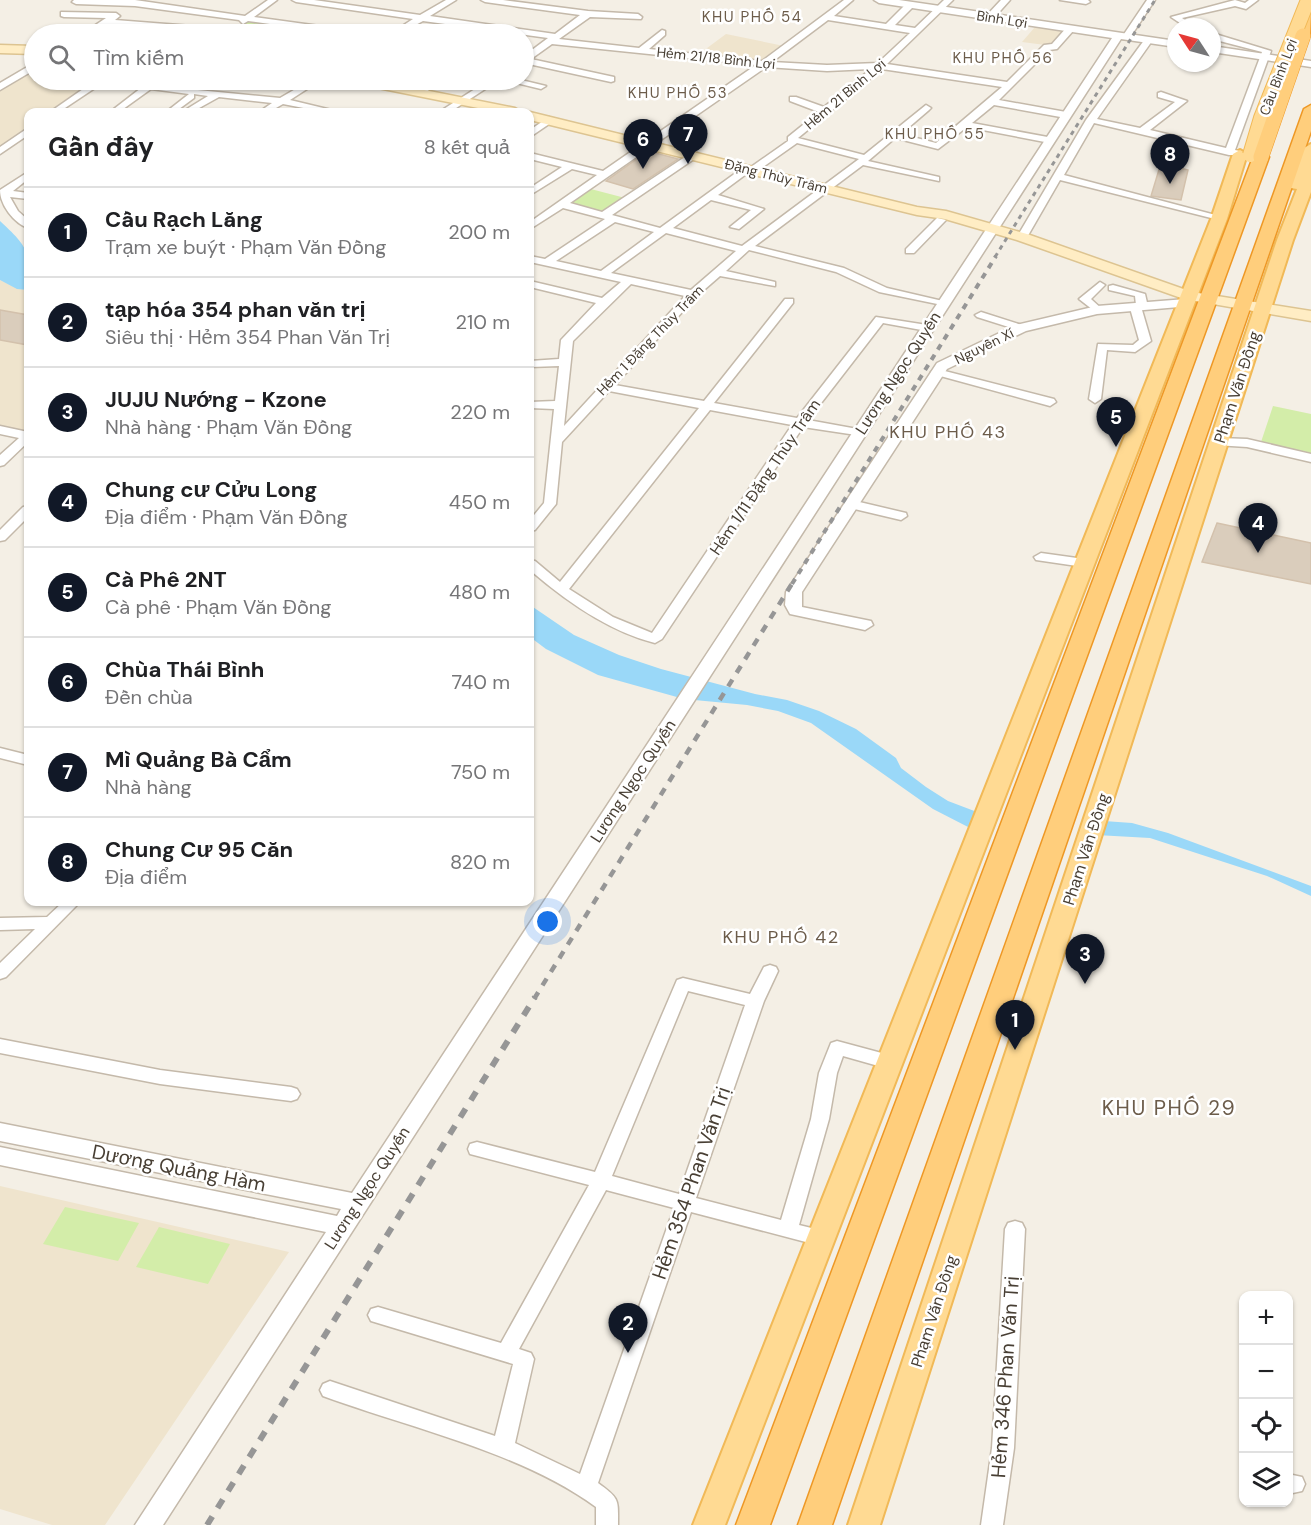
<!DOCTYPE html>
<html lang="vi">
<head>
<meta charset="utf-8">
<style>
	:root { --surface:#fff; --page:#f6f6f6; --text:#202124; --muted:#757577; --line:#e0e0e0; --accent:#111827 }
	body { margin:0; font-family:"DM Sans",sans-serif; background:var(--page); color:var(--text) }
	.controls { position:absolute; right:18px; bottom:18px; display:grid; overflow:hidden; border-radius:12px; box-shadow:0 2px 4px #0004 }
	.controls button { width:54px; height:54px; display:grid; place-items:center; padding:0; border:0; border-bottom:2px solid var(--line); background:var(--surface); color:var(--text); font:30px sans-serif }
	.compass { position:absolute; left:1167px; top:18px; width:54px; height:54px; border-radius:50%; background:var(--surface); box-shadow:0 2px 4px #0004; rotate:306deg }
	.you { position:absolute; left:548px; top:922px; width:21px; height:21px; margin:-15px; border:4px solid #fff; border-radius:50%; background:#1a73e8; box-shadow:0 0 0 9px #1a73e833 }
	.badge { display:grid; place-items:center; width:39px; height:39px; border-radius:50%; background:var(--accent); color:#fff; font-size:20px; font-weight:700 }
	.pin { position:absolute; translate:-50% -50px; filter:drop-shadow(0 2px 3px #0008) }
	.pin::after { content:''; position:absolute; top:32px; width:21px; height:18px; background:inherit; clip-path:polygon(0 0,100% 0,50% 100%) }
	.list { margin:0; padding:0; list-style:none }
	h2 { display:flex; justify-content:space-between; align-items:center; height:78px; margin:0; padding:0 24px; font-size:26px }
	h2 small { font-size:20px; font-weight:400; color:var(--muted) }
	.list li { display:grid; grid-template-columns:39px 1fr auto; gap:18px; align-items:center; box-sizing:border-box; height:90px; padding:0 24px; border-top:2px solid var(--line) }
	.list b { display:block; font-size:22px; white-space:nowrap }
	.list p { margin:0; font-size:20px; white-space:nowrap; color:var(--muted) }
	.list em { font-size:20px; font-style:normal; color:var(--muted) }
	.icon { flex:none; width:33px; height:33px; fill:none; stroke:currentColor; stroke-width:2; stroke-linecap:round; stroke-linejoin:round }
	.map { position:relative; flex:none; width:1311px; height:1525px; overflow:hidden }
	.search { position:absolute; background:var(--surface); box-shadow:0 2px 4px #0004; left:24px; top:24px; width:510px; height:66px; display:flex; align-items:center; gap:15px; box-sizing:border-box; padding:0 21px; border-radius:33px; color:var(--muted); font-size:22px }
	.panel { position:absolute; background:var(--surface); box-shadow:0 2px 4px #0004; left:24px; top:108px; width:510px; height:798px; border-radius:12px }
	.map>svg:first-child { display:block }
	.education { fill:#efe4cd }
	.green { fill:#d3eda9 }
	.water { fill:#9ad8f8 }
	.pier { fill:#f4efe5 }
	.building { fill:#dacdbc; stroke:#d3c1ac; stroke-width:1.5 }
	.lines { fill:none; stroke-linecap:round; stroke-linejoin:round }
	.minor-casing { stroke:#c4b9aa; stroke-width:3 }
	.tertiary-casing { stroke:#c4b9aa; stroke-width:3 }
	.secondary-casing { stroke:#ddc491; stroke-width:3 }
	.primary-casing { stroke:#f1b957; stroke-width:4 }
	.trunk-casing { stroke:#ee9825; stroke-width:3 }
	.minor { fill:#fff; fill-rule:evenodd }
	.tertiary { fill:#fff; fill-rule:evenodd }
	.secondary { fill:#ffedc4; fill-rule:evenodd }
	.primary { fill:#ffda93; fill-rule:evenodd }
	.trunk { fill:#ffce7c; fill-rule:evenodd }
	.rail-far3 { stroke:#969696; stroke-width:3; stroke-dasharray:4.5 4.5; stroke-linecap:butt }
	.rail-far2 { stroke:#969696; stroke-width:4; stroke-dasharray:6 6; stroke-linecap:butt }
	.rail-far1 { stroke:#969696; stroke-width:4.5; stroke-dasharray:8 8; stroke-linecap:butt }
	.rail { stroke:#969696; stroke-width:6; stroke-dasharray:10 10; stroke-linecap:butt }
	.primary-bridge-casing { stroke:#f1b957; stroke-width:16; stroke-linecap:butt }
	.trunk-bridge-casing { stroke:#ee9825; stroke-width:16; stroke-linecap:butt }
	.primary-bridge { stroke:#ffda93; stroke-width:14 }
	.trunk-bridge { stroke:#ffce7c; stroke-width:15 }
	.labels { text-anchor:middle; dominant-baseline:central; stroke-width:5; stroke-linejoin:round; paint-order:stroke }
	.far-street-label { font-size:14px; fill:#483f34; stroke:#fff }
	.far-neighbourhood-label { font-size:15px; letter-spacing:1.5px; fill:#6c5c4a; stroke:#fff }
	.street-label { font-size:16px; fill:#483f34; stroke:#fff }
	.neighbourhood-label { font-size:18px; letter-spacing:1.5px; fill:#6c5c4a; stroke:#fff }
	.near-street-label { font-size:20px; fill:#483f34; stroke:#fff }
	.near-neighbourhood-label { font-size:21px; letter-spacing:1.5px; fill:#6c5c4a; stroke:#fff }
</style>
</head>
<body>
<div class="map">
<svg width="1311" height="1525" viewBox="0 0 1311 1525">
	<rect width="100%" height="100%" fill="#f4efe5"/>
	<path class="education" d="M1035 27 1066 32 1053 46 1022 42Z
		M726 34 784 46 762 61 699 54Z
		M34 70V80H95L49 112H28V127L0 147V91Z
		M0 280 17 288 28 290V433L0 428Z
		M0 1186 289 1252 105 1525H52L0 1509Z"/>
	<path class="green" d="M252 21 344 34H276L235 30 247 22Z
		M587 188 629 199 602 215 562 204Z
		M1273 406 1311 414V454L1261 442Z
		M65 1207 139 1223 118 1261 43 1244Z
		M159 1227 230 1244 208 1284 136 1267Z"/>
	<path class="water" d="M0 221C30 249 29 250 28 290L17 289 0 280Z
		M530 605 574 635 619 655 661 669 755 694 787 700 819 711 856 729 896 758 901 768 926 787 948 801 977 812 1132 823 1168 833 1311 886V896L1267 876 1150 838 970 828 933 809 811 723 778 711 747 705 684 699 598 675 546 649 530 637Z"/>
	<path class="pier" d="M980 809 1103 817 1096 838 971 831Z"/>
	<path class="building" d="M648 151 678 159 633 189 606 181Z
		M1161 163 1188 170 1181 200 1151 196Z
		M0 310 28 315V345L0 340Z
		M1217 523 1311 543V584L1202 562Z"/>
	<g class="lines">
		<g class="minor-casing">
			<path id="minor" d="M74 0H135L245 16 268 0H277L254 17 356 31 360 34H341L248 21 243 24 239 20 135 6 76 4 72 2Z
				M292 0H314L420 15 446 0H456L430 16 555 34 580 15 485 2 481 0H503L588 11 638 14 642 17 641 19 590 17 559 39 639 48 662 30 665 31V35L649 49 762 61 844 0H853L834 16 886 24 907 3H913V7L895 25 915 28 944 0H953L887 64 1007 82 1044 45 1052 44 1067 27H1073V31L1057 49 1049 50 999 100 1066 112 1071 115 1066 118 994 105 972 123 1053 138 1055 140 1050 143 967 127 938 149 895 138 868 161 939 177V181L863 165 755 246 844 268 887 288 947 302V306L879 292 836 272 749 250 726 271 775 282V286L720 276 697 296 615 385 704 401 785 299H793V303L714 403 797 418 876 317 927 325 933 328 927 331 883 323 808 420 863 430V436L803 427 662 639 655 643C608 631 566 601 530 570V560L535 561 560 582 699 408 609 391 562 442 556 504 535 530 530 531V520L544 503 554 409 530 408V402L555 401 559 366 530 367V361L559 359 561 340 596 303 530 287V281L602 298 621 282 530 262V256L545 259 605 219 563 208 530 229V222L597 175 572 169 530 195V188L562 167 530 159V153L603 171 756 65 552 44 531 59 614 77V81L611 82 524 63V56L548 38 423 21 399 34H390L413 19 296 2ZM828 20 910 33 878 63 827 65 772 62ZM766 67 827 71 871 69 824 107 796 97H790V101L819 112 788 137V141L751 167H744L660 228 612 215 697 157V153H691L602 212 570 203ZM882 69 1002 87 936 143 901 134 929 110 931 108 926 105 864 155 798 138ZM797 143 859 159 742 246 673 228 711 200 751 210 730 227 739 229 764 209 718 195 749 172H756ZM615 222 654 232 601 271 556 261ZM666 233 736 251 691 290 611 273ZM631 284 685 296 604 384 600 385 599 388 564 426 573 341ZM710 410 792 425 652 633 613 617 569 589Z
				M1001 0H1010L993 19H987V15Z
				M1060 0H1088L1090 2 1086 4Z
				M1147 0H1155L1129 39H1123L1122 37Z
				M1235 0 1245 3 1249 0H1258L1246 9 1235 6 1182 18 1196 27H1186L1171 17Z
				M61 12 116 13 120 16 115 20 256 31 260 34H230L107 25 91 34H82L106 18 64 17 61 16Z
				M1212 33 1271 51 1235 150 1240 151V155H1229L1094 123 1064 175 1223 217V221L1060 180 1026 239H1018L1017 237 1086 120 1145 39 1152 41 1097 119 1140 128 1175 102 1158 97V93L1161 92 1187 101 1150 130 1226 148 1262 52 1212 39Z
				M34 63V70L0 90V83Z
				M96 80 280 98 311 80H321L290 100 340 112H324L283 104 269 112H259L272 103 219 97 192 112H182L208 96 194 94V98L175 112H166L189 94 151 89 119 112H110L141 88 101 84 59 112H50Z
				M434 80H444L423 94H417V90Z
				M489 80H499L450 112H439Z
				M504 80H521L546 86 541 89Z
				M549 117 554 120 552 122 530 137V130Z
				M28 128V135L0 154V147Z
				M28 172V179L13 191 28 193V199L10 197 18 211 28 220V228C14 223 0 205 0 190Z
				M937 218 946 220 914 253H906V249Z
				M1100 282 1105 285 1091 299 1103 310 1097 313 1079 299Z
				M1113 285 1145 294 1148 307 1142 310 1151 341 1135 352 1107 350 1101 399 1095 403 1089 399 1098 344 1133 345 1139 340 1130 308 1136 305 1135 296 1109 290V286Z
				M981 312 1025 326 1027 328 1021 331 977 317 975 315Z
				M937 369 1054 399 1056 402 1050 406 933 374 931 372Z
				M0 426 28 432V442L4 465 0 466V455L19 438 0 434Z
				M1219 438 1247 439 1311 454V462L1247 447 1215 445 1213 442Z
				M851 500 906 513 907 516 901 520 846 507 845 504 846 501Z
				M28 506V517L5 540 0 541V530L23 507Z
				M1041 553 1084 559 1091 563 1084 567 1036 560 1034 557Z
				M0 748 28 755V765L0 758Z
				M63 902H80L6 977 0 979V963L35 929 0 930V918L47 917Z
				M770 965 776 967 778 971 764 1001 696 1198 781 1220 811 1119 819 1073 831 1043 837 1041 889 1055 895 1057 898 1062 895 1067 889 1069 843 1056 837 1073 829 1119 799 1225 828 1232 831 1238 828 1244 821 1246 691 1212 598 1483C620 1499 618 1499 618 1525H596V1507C521 1452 410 1428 323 1396L320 1390 323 1384 330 1381 495 1436 513 1364 371 1321 368 1315 371 1309 378 1307 501 1343 589 1185 470 1154 468 1149 470 1144 477 1142 595 1172 677 980 683 978 750 994 764 967ZM688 991 745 1005 679 1194 612 1176ZM606 1190 674 1208 580 1474 515 1443 534 1359 531 1353 519 1349Z
				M0 1039 160 1070 291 1087 297 1089 300 1094 297 1099 291 1101 160 1084 0 1053Z
				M1015 1221 1022 1223 1025 1229 1014 1448 1003 1525H981L992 1448 1005 1229 1008 1223Z
				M1288 1474 1302 1477 1305 1484 1302 1491 1288 1494Z"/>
		</g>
		<g class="tertiary-casing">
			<path id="tertiary" d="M874 0H899L1176 41V47L1121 39 163 1525H135L326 1232 0 1165V1147L337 1216 341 1209 0 1141V1123L352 1193 1112 38 879 3Z
				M1212 46 1311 61V67L1212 52Z
				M1186 299 1191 300 1193 303 1191 306 1097 314 1026 331 947 369 802 592V607L871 621 873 625 865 630 790 614 785 605 786 592 937 363 1016 325 1097 306Z"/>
		</g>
		<g class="secondary-casing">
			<path id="secondary" d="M0 45 34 46V54L0 53Z
				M352 80H374L515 108 522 112H498L358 84Z
				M528 112H530L917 207 946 211 1027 234 1192 292 1311 311V321L1184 299 1017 240 945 219 917 215 530 120Z"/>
		</g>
		<g class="primary-casing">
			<path id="primary" d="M1311 144V192L1293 240 880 1525H848L1277 240 1297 189 1291 188 1289 185 1304 148Z
				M1240 150 1247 154 1227 219 725 1525H693L1211 219 1233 154Z"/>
		</g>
		<g class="trunk-casing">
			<path id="trunk" d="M1311 12 1310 36 1308 39H1298L1296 36 1304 16Z
				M1311 105V131L832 1525H798L1304 109Z
				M1261 152 1269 157 770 1525H736L1253 157Z"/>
		</g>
		<use href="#minor" class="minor"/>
		<use href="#tertiary" class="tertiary"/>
		<use href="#secondary" class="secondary"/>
		<use href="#primary" class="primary"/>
		<use href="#trunk" class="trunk"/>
		<path class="rail-far3" d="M995 257 1155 0"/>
		<path class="rail-far2" d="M792 584 996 256"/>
		<path class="rail-far1" d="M534 999 793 582"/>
		<path class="rail" d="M207 1525 535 997"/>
		<g class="primary-bridge-casing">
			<path id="primary-bridge" d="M1250 155 1261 118 1308 0"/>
		</g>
		<g class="trunk-bridge-casing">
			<path id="trunk-bridge" d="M1261 157 1303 36"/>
		</g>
		<use href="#primary-bridge" class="primary-bridge"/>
		<use href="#trunk-bridge" class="trunk-bridge"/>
	</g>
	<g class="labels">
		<g class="far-street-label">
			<text transform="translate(1002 19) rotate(9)">Bình Lợi</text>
			<text transform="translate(716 58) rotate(6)">Hẻm 21/18 Bình Lợi</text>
			<text transform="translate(1278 77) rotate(-69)">Cầu Bình Lợi</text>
			<text transform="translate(845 94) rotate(-40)">Hẻm 21 Bình Lợi</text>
			<text transform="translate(776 176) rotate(14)">Đặng Thùy Trâm</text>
			<text transform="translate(650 340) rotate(-46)">Hẻm 1 Đặng Thùy Trâm</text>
			<text transform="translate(984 346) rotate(-26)">Nguyễn Xí</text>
		</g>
		<g class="far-neighbourhood-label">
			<text x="752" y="17">KHU PHỐ 54</text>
			<text x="1003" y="58">KHU PHỐ 56</text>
			<text x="678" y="93">KHU PHỐ 53</text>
			<text x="935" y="134">KHU PHỐ 55</text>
		</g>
		<g class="street-label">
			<text transform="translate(898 373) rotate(-57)">Lương Ngọc Quyến</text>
			<text transform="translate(1237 387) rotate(-72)">Phạm Văn Đồng</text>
			<text transform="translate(765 477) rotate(-56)">Hẻm 1/11 Đặng Thùy Trâm</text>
			<text transform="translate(633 781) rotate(-57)">Lương Ngọc Quyến</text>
			<text transform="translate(1086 849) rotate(-72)">Phạm Văn Đồng</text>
			<text transform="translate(367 1188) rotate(-57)">Lương Ngọc Quyến</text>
			<text transform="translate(934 1311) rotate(-72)">Phạm Văn Đồng</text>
		</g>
		<g class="neighbourhood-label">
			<text x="948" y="432">KHU PHỐ 43</text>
			<text x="781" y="937">KHU PHỐ 42</text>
		</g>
		<g class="near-street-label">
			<text transform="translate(179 1168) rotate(11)">Dương Quảng Hàm</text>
			<text transform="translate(691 1183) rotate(-71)">Hẻm 354 Phan Văn Trị</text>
			<text transform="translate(1005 1377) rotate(-86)">Hẻm 346 Phan Văn Trị</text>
		</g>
		<g class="near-neighbourhood-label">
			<text x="1169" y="1108">KHU PHỐ 29</text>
		</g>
	</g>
</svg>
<div class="controls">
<button>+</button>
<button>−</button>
<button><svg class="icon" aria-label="locate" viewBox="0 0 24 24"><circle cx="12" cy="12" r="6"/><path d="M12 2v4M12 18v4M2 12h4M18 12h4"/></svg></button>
<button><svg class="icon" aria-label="layers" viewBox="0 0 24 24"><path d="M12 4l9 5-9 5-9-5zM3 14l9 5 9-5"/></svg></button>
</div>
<svg class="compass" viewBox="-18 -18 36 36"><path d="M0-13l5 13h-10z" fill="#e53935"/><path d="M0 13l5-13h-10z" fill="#757577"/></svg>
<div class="you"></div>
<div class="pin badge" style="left:1015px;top:1050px">1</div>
<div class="pin badge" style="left:628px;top:1353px">2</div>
<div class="pin badge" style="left:1085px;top:984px">3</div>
<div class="pin badge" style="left:1258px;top:553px">4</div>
<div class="pin badge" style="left:1116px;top:447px">5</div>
<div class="pin badge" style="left:643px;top:169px">6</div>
<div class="pin badge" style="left:688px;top:164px">7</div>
<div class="pin badge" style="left:1170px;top:184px">8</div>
<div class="search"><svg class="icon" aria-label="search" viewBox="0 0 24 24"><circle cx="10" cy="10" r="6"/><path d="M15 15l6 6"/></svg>Tìm kiếm</div>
<section class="panel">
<h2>Gần đây<small>8 kết quả</small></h2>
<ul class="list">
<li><span class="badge">1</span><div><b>Cầu Rạch Lăng</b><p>Trạm xe buýt · Phạm Văn Đồng</p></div><em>200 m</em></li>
<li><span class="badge">2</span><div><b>tạp hóa 354 phan văn trị</b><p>Siêu thị · Hẻm 354 Phan Văn Trị</p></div><em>210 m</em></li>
<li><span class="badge">3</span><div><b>JUJU Nướng - Kzone</b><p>Nhà hàng · Phạm Văn Đồng</p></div><em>220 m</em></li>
<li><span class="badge">4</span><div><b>Chung cư Cửu Long</b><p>Địa điểm · Phạm Văn Đồng</p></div><em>450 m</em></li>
<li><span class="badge">5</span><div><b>Cà Phê 2NT</b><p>Cà phê · Phạm Văn Đồng</p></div><em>480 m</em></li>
<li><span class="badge">6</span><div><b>Chùa Thái Bình</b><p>Đền chùa</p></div><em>740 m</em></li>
<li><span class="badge">7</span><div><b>Mì Quảng Bà Cẩm</b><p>Nhà hàng</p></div><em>750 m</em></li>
<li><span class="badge">8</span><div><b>Chung Cư 95 Căn</b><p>Địa điểm</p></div><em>820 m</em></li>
</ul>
</section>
</div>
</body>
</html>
